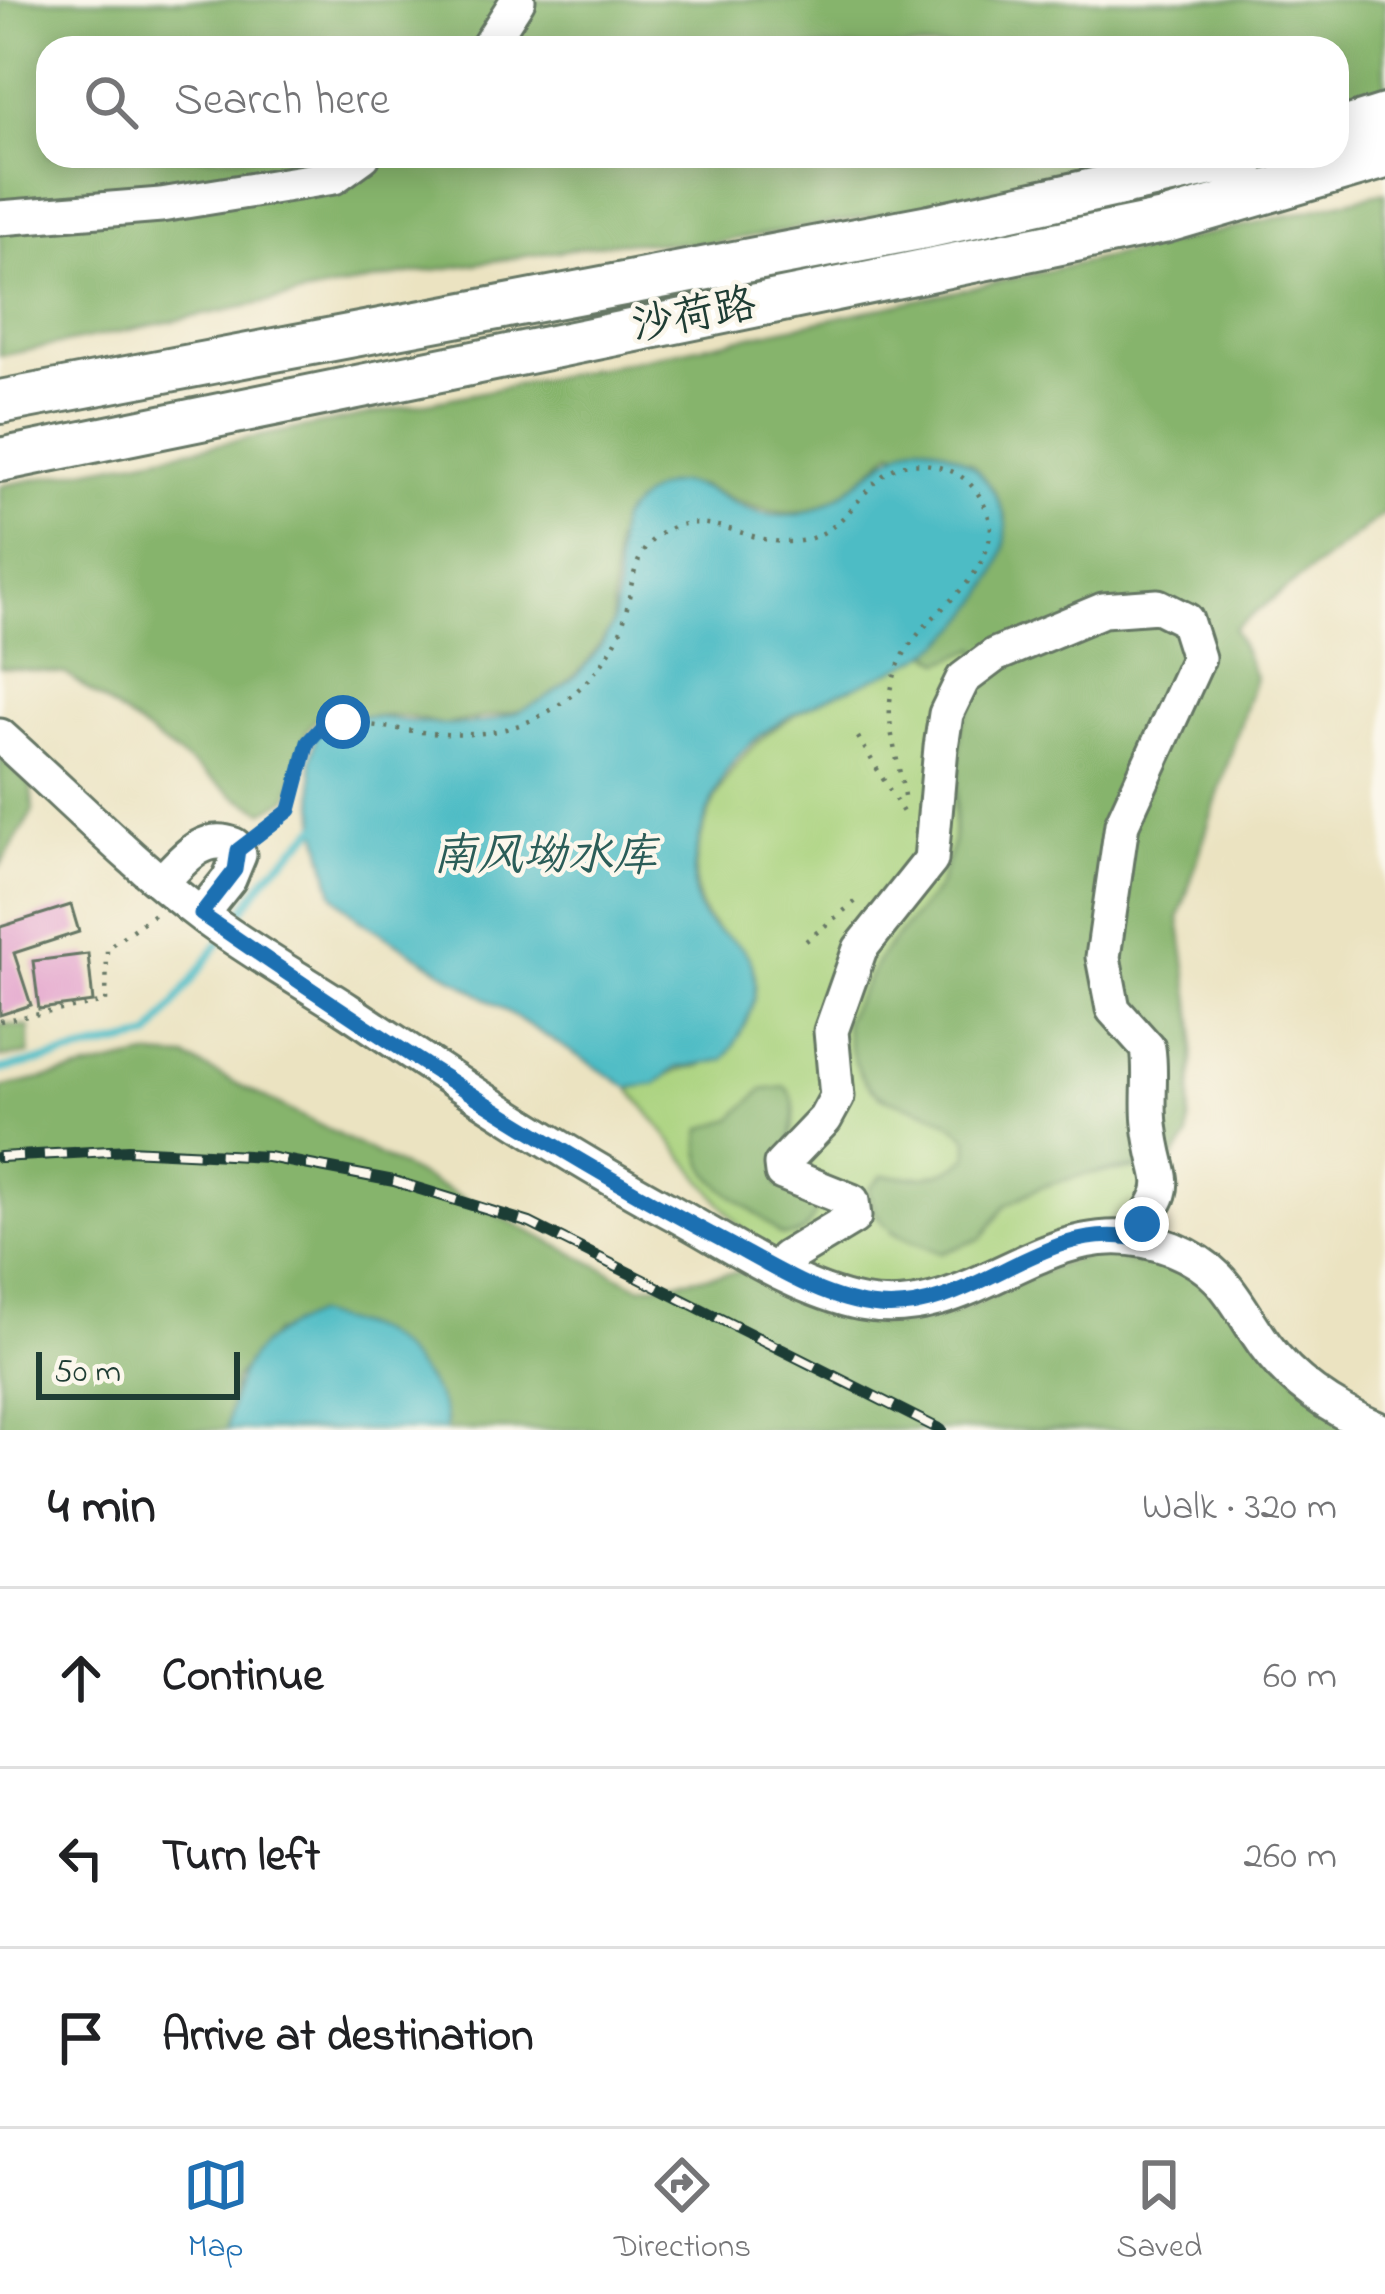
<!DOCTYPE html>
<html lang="en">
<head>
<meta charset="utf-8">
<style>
	:root { --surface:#fff; --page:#f6f6f6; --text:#202124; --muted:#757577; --line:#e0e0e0; --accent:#1f6fb2 }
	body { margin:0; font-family:"Indie Flower","LXGW WenKai TC",sans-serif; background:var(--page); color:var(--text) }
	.scale { position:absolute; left:36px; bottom:30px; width:204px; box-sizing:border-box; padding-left:12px; border:6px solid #1f3d34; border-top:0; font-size:33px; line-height:42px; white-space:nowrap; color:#1f3d34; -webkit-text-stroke:9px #fbf7ec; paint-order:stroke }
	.stop { position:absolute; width:36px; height:36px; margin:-27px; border:9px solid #1f6fb2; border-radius:50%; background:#fff }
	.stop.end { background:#1f6fb2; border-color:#fff; box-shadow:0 3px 12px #0008 }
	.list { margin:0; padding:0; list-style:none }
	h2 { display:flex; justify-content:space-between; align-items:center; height:156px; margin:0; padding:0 48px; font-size:51px }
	h2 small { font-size:39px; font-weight:400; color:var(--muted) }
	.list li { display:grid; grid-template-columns:78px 1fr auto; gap:36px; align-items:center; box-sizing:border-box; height:180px; padding:0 48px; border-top:3px solid var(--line) }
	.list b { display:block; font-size:45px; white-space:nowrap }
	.list em { font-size:39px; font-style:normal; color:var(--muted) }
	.icon { flex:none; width:66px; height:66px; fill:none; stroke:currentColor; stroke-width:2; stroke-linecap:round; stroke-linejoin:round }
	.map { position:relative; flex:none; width:1385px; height:1430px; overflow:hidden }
	.search { position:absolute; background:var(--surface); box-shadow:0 6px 30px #0003; left:36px; right:36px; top:36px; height:132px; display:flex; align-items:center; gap:30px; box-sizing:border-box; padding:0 42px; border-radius:36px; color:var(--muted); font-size:45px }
	.sheet { height:696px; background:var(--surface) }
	nav { display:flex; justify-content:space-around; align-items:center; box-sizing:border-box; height:168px; border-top:3px solid var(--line); background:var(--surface); font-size:33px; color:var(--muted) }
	nav a { display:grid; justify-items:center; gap:6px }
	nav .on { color:var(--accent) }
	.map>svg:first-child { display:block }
	.green { fill:#a9d27d; stroke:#648858; stroke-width:3 }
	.forest { fill:#86b46c; stroke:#527850; stroke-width:3 }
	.water { fill:#4ebcc5; stroke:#367c7c; stroke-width:3 }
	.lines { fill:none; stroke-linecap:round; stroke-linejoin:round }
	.stream { stroke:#4ebcc5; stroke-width:8 }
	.building { fill:#e29fca }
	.minor-casing { stroke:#667765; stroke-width:39 }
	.major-casing { stroke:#667765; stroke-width:48 }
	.path { stroke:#667765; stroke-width:4.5; stroke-dasharray:3 9; stroke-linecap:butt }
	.minor { stroke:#fff; stroke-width:33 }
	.major { stroke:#fff; stroke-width:42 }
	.rail-casing { stroke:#1f3d34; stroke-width:12 }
	.rail { stroke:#fbf7ec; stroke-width:8; stroke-dasharray:22; stroke-linecap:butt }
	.route { stroke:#1f6fb2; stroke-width:15 }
	.labels { text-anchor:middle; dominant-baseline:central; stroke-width:9; stroke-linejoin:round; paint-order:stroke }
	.street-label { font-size:42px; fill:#1f3d34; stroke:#fbf7ec }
	.water-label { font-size:45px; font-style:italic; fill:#2b5d58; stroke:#fbf7ec }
</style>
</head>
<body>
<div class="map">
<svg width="1385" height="1430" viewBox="0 0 1385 1430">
	<rect width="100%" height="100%" fill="#fbf7ec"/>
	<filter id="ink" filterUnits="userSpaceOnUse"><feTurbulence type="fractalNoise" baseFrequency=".00833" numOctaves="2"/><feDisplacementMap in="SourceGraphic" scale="24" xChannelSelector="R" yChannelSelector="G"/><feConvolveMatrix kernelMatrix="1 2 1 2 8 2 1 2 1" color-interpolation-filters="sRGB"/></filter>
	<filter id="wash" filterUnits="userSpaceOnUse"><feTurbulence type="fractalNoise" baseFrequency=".004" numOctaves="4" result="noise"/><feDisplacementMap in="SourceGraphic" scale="48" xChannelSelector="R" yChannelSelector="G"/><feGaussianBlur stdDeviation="2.7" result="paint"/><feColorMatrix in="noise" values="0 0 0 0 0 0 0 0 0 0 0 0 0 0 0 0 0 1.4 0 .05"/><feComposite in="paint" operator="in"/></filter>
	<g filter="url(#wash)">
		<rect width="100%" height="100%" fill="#ebe3c1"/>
		<path class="green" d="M977 648 999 657 955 757 953 846 938 888 881 955 878 1096 949 1119 968 1138V1157C941 1180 917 1179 883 1175L891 1233 942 1253 982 1238 1005 1206 1040 1187 1086 1174 1142 1169 1147 1188 1134 1208 1107 1223 916 1293 826 1283 755 1246 629 1088C657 1084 673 1068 701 1066L743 949C702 924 689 899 698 851 723 725 825 699 930 653L934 658Z"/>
		<path class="forest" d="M0 0H1385V103L1337 118V48H48V156H1160L886 214 706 244 618 242 401 275 0 356Z
			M1385 192V513L1234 629 1255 677 1179 918 1195 1030 1188 1138 1170 1163 1086 1174 1040 1187 1005 1206 982 1238 942 1253C908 1241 870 1229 869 1188L883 1175C917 1179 941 1180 968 1157V1138C910 1081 862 1133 845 1021L881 955 938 888 953 846 961 726 983 682 977 648 942 662 930 653 977 601 1006 518 993 489 970 462 892 451C814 525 795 528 699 485L615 542 612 626 587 663 552 696 525 710 444 725 406 716H319L307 730 288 799 264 811 235 796 66 674 0 667V486C464 399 926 303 1385 192Z
			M0 756 31 786 33 811 0 866Z
			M0 1024 29 1027V1054L0 1058Z
			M147 1056 186 1058 640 1287 744 1271C790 1300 863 1332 918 1322 1018 1305 1077 1215 1185 1271 1249 1305 1301 1378 1350 1430H445L447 1421 274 1332 234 1380 227 1430H0V1088Z
			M785 1087C808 1106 782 1157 777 1183L812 1203 816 1213C808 1229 799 1239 780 1235 752 1200 687 1185 702 1129L732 1119 762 1090Z"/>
		<path class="water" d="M921 443C961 452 986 471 1002 509 1022 555 966 632 927 654 862 691 756 709 720 783 704 817 681 879 702 915 712 933 732 936 744 950 771 984 744 1031 724 1060L676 1068 656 1084 629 1088 359 919 333 894 317 827 311 760 316 734 334 717C377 714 403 722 443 725 509 729 582 689 610 629 624 599 612 553 620 520 690 435 719 525 794 515 846 508 873 456 921 443Z
			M314 1314C334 1320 359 1324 378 1333 402 1346 452 1401 445 1430H227C236 1364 252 1341 314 1314Z"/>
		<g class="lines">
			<path class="stream" d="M232 925 267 876 317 827
				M0 1070 150 1037 220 942"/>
		</g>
		<g id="blocks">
			<path class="building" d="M71 905 79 932 14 953 31 1005 0 1015V927Z
				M88 954 93 1002 39 1009 33 961Z"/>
		</g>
	</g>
	<g filter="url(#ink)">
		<use href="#blocks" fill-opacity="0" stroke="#667765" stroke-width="3"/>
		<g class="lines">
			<g class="minor-casing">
				<path id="minor" d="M487 48 518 0
					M0 218 161 205 334 177 363 156
					M0 736C67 796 132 863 204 917 250 951 301 980 349 1011 455 1082 561 1152 673 1213 731 1245 796 1290 861 1303 979 1326 1051 1200 1173 1249 1227 1271 1234 1302 1265 1345 1294 1385 1335 1411 1380 1430
					M162 882C182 861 203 832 234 845L239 855 229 879 201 914
					M780 1270 786 1258 854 1217 852 1201 782 1173 781 1165 825 1119 837 1097 831 1031 860 949 931 860 941 747 946 714 963 679 995 655 1103 610 1158 606 1186 620 1198 658 1122 824 1103 957 1113 1009 1148 1048C1152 1073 1147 1099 1150 1124 1157 1189 1178 1177 1131 1238"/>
			</g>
			<g class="major-casing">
				<path id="major" d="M1337 131 1385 116
					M0 402 930 226 1248 156
					M0 460 1163 222 1385 157"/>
			</g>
			<path class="path" d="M858 737 904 814
				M263 832 290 810 309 741 327 721C402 724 470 753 542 715 577 697 613 659 624 620 632 592 631 557 656 537 705 499 754 553 805 540 868 524 867 440 948 470 972 478 986 502 991 525 988 602 893 616 890 704 888 735 900 765 904 796
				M806 941 861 897
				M0 1021 106 1002 107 948 156 913"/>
			<use href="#minor" class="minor"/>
			<use href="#major" class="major"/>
			<g class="rail-casing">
				<path id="rail" d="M0 1157 128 1150 268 1157 394 1181 530 1223 941 1430"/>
			</g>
			<use href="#rail" class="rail"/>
		</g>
	</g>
	<g class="lines" filter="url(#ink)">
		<path class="route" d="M343 722 327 721 308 742 290 810 238 850 235 870 201 914C368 1030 541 1144 720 1239 769 1265 823 1301 879 1306 971 1314 1040 1222 1131 1238L1142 1224"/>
	</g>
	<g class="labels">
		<g class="street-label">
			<text transform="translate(694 317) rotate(-11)">沙荷路</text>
		</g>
		<g class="water-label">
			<text x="545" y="858">南风坳水库</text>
		</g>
	</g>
</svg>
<div class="scale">50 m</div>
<div class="stop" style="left:343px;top:722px"></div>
<div class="stop end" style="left:1142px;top:1224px"></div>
<div class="search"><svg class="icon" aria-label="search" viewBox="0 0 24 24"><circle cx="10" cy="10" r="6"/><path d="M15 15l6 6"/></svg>Search here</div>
</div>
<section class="sheet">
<h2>4 min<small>Walk · 320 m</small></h2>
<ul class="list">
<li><svg class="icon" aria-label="ahead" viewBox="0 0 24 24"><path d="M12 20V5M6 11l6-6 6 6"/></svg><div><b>Continue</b></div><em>60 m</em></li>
<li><svg class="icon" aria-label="left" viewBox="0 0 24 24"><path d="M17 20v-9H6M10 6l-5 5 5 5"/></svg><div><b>Turn left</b></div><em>260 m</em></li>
<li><svg class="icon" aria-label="arrive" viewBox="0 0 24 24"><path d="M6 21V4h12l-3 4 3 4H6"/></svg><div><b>Arrive at destination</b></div></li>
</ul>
</section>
<nav>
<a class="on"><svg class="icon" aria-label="map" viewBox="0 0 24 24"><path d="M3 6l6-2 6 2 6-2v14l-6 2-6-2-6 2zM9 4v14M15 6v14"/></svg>Map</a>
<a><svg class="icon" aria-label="directions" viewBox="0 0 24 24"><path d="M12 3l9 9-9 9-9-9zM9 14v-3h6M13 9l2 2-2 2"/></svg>Directions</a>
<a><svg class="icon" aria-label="saved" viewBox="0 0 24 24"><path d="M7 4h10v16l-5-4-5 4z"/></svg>Saved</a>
</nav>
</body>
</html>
